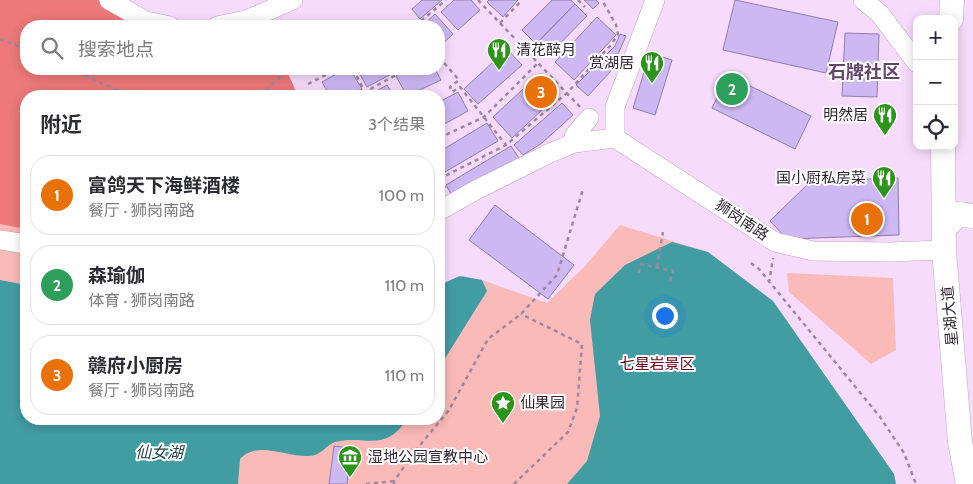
<!DOCTYPE html>
<html lang="zh">
<head>
<meta charset="utf-8">
<style>
	:root { --surface:#fff; --page:#f2f2f3; --text:#2b2b33; --muted:#7c7c81; --line:#e1e1e2; --accent:#2c9419 }
	body { margin:0; font-family:Cabin,"Noto Sans SC",sans-serif; background:var(--page); color:var(--text) }
	.controls { position:absolute; right:15px; top:15px; display:grid; overflow:hidden; border-radius:10px; box-shadow:0 2px 12px #0003 }
	.controls button { width:45px; height:45px; display:grid; place-items:center; padding:0; border:0; border-bottom:1px solid var(--line); background:var(--surface); color:var(--text); font:25px sans-serif }
	.you { position:absolute; left:664px; top:315px; width:18px; height:18px; margin:-12px; border:4px solid #fff; border-radius:50%; background:#1a73e8; box-shadow:0 0 0 8px #1a73e833 }
	.badge { display:grid; place-items:center; width:32px; height:32px; border-radius:50%; background:var(--accent); color:#fff; font-size:16px; font-weight:700 }
	.pin { position:absolute; translate:-50% -50%; border:2px solid #fff; box-shadow:0 1px 5px #0006 }
	.list { margin:0; padding:0; list-style:none }
	h2 { display:flex; justify-content:space-between; align-items:center; height:65px; margin:0; padding:0 20px; font-size:21px }
	h2 small { font-size:16px; font-weight:400; color:var(--muted) }
	.list li { display:grid; grid-template-columns:32px 1fr auto; gap:15px; align-items:center; box-sizing:border-box; height:80px; margin:0 10px 10px; padding:0 10px; border:1px solid var(--line); border-radius:20px }
	.list b { display:block; font-size:19px; white-space:nowrap }
	.list p { margin:0; font-size:16px; white-space:nowrap; color:var(--muted) }
	.list em { font-size:16px; font-style:normal; color:var(--muted) }
	.icon { flex:none; width:28px; height:28px; fill:none; stroke:currentColor; stroke-width:2; stroke-linecap:round; stroke-linejoin:round }
	.map { position:relative; flex:none; width:973px; height:484px; overflow:hidden }
	.search { position:absolute; background:var(--surface); box-shadow:0 2px 12px #0003; left:20px; top:20px; width:425px; height:55px; display:flex; align-items:center; gap:12px; box-sizing:border-box; padding:0 18px; border-radius:20px; color:var(--muted); font-size:19px }
	.panel { position:absolute; background:var(--surface); box-shadow:0 2px 12px #0003; left:20px; top:90px; width:425px; height:335px; border-radius:20px }
	.map>svg:first-child { display:block }
	.green { fill:#fabab7 }
	.forest { fill:#ed797a }
	.water { fill:#429da3 }
	.building { fill:#cdb8f4; stroke:#8e7fa9 }
	.lines { fill:none; stroke-linecap:round; stroke-linejoin:round }
	.minor-casing { stroke:#c1a1c7; stroke-width:20 }
	.major-casing { stroke:#c1a1c7; stroke-width:25 }
	.path { stroke:#9e88a1; stroke-width:2.5; stroke-dasharray:4 4; stroke-linecap:butt }
	.minor { stroke:#fff; stroke-width:19 }
	.major { stroke:#fff; stroke-width:24 }
	.labels { text-anchor:middle; dominant-baseline:central; stroke-width:4; stroke-linejoin:round; paint-order:stroke }
	.poi-label { font-size:15px; fill:#312433; stroke:#fff; text-anchor:start }
	.street-label { font-size:15px; fill:#312433; stroke:#fff }
	.park-label { font-size:15px; fill:#700016; stroke:#fff }
	.water-label { font-size:16px; font-style:italic; fill:#254244; stroke:#fff }
	.quarter-label { font-size:18px; font-weight:bold; fill:#634668; stroke:#fff }
</style>
</head>
<body>
<div class="map">
<svg width="973" height="484" viewBox="0 0 973 484">
	<rect width="100%" height="100%" fill="#f7dbfc"/>
	<path class="green" d="M0 0H99L181 26H26V69H286L298 96H26V419H439V285L460 276 482 280 547 303 585 266 620 225 708 252 773 301 894 474 896 484H0Z
		M787 273 893 278 896 350 871 364 789 292Z"/>
	<path class="forest" d="M0 0H99L181 26H26V69H286L298 96H26V229L0 224Z"/>
	<path class="water" d="M672 242 708 252 773 301 894 474 896 484H567L587 461 600 416 590 320 595 294 625 265Z
		M460 276 482 280 487 291 439 368V285Z
		M0 280 26 285V419H407C384 454 366 434 335 442 326 445 321 456 309 456 286 457 257 440 240 459L238 484H0Z"/>
	<path class="building" d="M422 0H442L420 19 412 9Z
		M454 0H471L480 10 458 30 441 12Z
		M489 0H518L503 17 487 2Z
		M552 0H571L575 4 536 44 522 30Z
		M584 0H596L599 3 593 9Z
		M735 0 838 22 826 73 723 50Z
		M575 4 587 16 548 56 536 44Z
		M435 14 453 34 439 47V26H422Z
		M597 17 616 35 574 80 555 62Z
		M845 33 879 34 877 97 842 96Z
		M620 34 626 36 610 72 588 96 576 85 615 46Z
		M507 49 522 65 478 104 464 89Z
		M650 53 672 60 655 115 633 108Z
		M345 69H350L362 89 348 96H330L322 82Z
		M357 69H401L367 87Z
		M409 69H435L441 80 407 96 396 76Z
		M728 75 811 116 795 149 712 108Z
		M537 76 556 97 512 138 493 117Z
		M387 85 394 96H367Z
		M458 92 468 111 439 127V102Z
		M562 103 573 115 542 143 523 155 514 145Z
		M487 123 498 141 445 172 439 160V152Z
		M511 146 519 158 453 197 446 185Z
		M898 178 899 235 787 239 770 221 811 181Z
		M495 205 574 265 548 299 469 240Z
		M334 446 351 448 347 484H329Z"/>
	<g class="lines">
		<g class="minor-casing">
			<path id="minor" d="M109 0 146 21 170 26
				M863 0 880 14 917 63
				M217 26 246 20 293 0
				M615 138V107L655 0
				M574 143V136L589 118
				M439 211 476 190 550 153 574 143 615 138 775 242 813 251 889 252 944 250
				M0 240 26 244"/>
		</g>
		<g class="major-casing">
			<path id="major" d="M951 19 952 0
				M943 146 944 250 960 442 968 484
				M944 228 959 214 973 216"/>
		</g>
		<path class="path" d="M478 0 580 107
			M578 0 585 7
			M500 23 522 0
			M415 26 446 0
			M0 39 26 49
			M439 57 459 80 450 87 452 92 460 87 506 145
			M70 69 130 96
			M353 69 365 92 407 69
			M308 84 337 69
			M260 96 289 69
			M439 138 484 117 538 63
			M439 178 445 188
			M439 179 506 145 567 93 611 45 618 34 616 25 602 0
			M751 263 759 269 880 417 904 453 916 484
			M657 267 663 232
			M639 273 641 264 673 271 670 281
			M769 283 773 258
			M366 484 394 481
			M394 484V481L416 450 449 410 488 339 521 314 557 275 583 189
			M514 484 568 432 577 408 582 344 521 314"/>
		<use href="#minor" class="minor"/>
		<use href="#major" class="major"/>
	</g>
	<defs>
		<g id="restaurant-pin" transform="scale(1.25)"><path d="M0 17L-7.5 6A9.5 9.5 0 1 1 7.5 6Z" fill="#2c9419" stroke="#fff"/><path d="M-5-6h1v4h1v-4h1v4h1v-4h1v5L-1.5 .5V6h-2V.5L-5-1ZM5-6V6H3V1.5H1.5Q1.5-4 5-6Z" fill="#fff"/></g>
		<g id="sight-pin" transform="scale(1.25)"><path d="M0 17L-7.5 6A9.5 9.5 0 1 1 7.5 6Z" fill="#2c9419" stroke="#fff"/><path d="M0-6L1.8-2.2L6-1.7L2.9 1.2L3.7 5.4L0 3.3L-3.7 5.4L-2.9 1.2L-6-1.7L-1.8-2.2Z" fill="#fff"/></g>
		<g id="museum-pin" transform="scale(1.25)"><path d="M0 17L-7.5 6A9.5 9.5 0 1 1 7.5 6Z" fill="#2c9419" stroke="#fff"/><path d="M0-6L6-3V-2H-6V-3ZM-5-1h2V3h-2ZM-1-1h2V3h-2ZM3-1h2V3H3ZM-6 4H6V6H-6Z" fill="#fff"/></g>
	</defs>
	<g fill-rule="evenodd">
		<use href="#restaurant-pin" x="499" y="50"/>
		<use href="#restaurant-pin" x="652" y="63"/>
		<use href="#restaurant-pin" x="885" y="115"/>
		<use href="#restaurant-pin" x="884" y="178"/>
		<use href="#sight-pin" x="503" y="403"/>
		<use href="#museum-pin" x="350" y="457"/>
	</g>
	<g class="labels">
		<g class="poi-label">
			<text x="516" y="50">清花醉月</text>
			<text x="634" y="63" text-anchor="end">赏湖居</text>
			<text x="868" y="115" text-anchor="end">明然居</text>
			<text x="866" y="178" text-anchor="end">国小厨私房菜</text>
			<text x="520" y="403">仙果园</text>
			<text x="368" y="457">湿地公园宣教中心</text>
		</g>
		<g class="street-label">
			<text transform="translate(742 220) rotate(34)">狮岗南路</text>
			<text transform="translate(950 316) rotate(-95)">星湖大道</text>
		</g>
		<g class="park-label">
			<text x="657" y="364">七星岩景区</text>
		</g>
		<g class="water-label">
			<text x="159" y="452">仙女湖</text>
		</g>
		<g class="quarter-label">
			<text x="864" y="72">石牌社区</text>
		</g>
	</g>
</svg>
<div class="controls">
<button>+</button>
<button>−</button>
<button><svg class="icon" aria-label="locate" viewBox="0 0 24 24"><circle cx="12" cy="12" r="6"/><path d="M12 2v4M12 18v4M2 12h4M18 12h4"/></svg></button>
</div>
<div class="you"></div>
<div class="pin badge" style="left:867px;top:219px;background:#e8710a">1</div>
<div class="pin badge" style="left:732px;top:89px;background:#2e9e5b">2</div>
<div class="pin badge" style="left:541px;top:92px;background:#e8710a">3</div>
<div class="search"><svg class="icon" aria-label="search" viewBox="0 0 24 24"><circle cx="10" cy="10" r="6"/><path d="M15 15l6 6"/></svg>搜索地点</div>
<section class="panel">
<h2>附近<small>3个结果</small></h2>
<ul class="list">
<li><span class="badge" style="background:#e8710a">1</span><div><b>富鸽天下海鲜酒楼</b><p>餐厅 · 狮岗南路</p></div><em>100 m</em></li>
<li><span class="badge" style="background:#2e9e5b">2</span><div><b>森瑜伽</b><p>体育 · 狮岗南路</p></div><em>110 m</em></li>
<li><span class="badge" style="background:#e8710a">3</span><div><b>赣府小厨房</b><p>餐厅 · 狮岗南路</p></div><em>110 m</em></li>
</ul>
</section>
</div>
</body>
</html>
